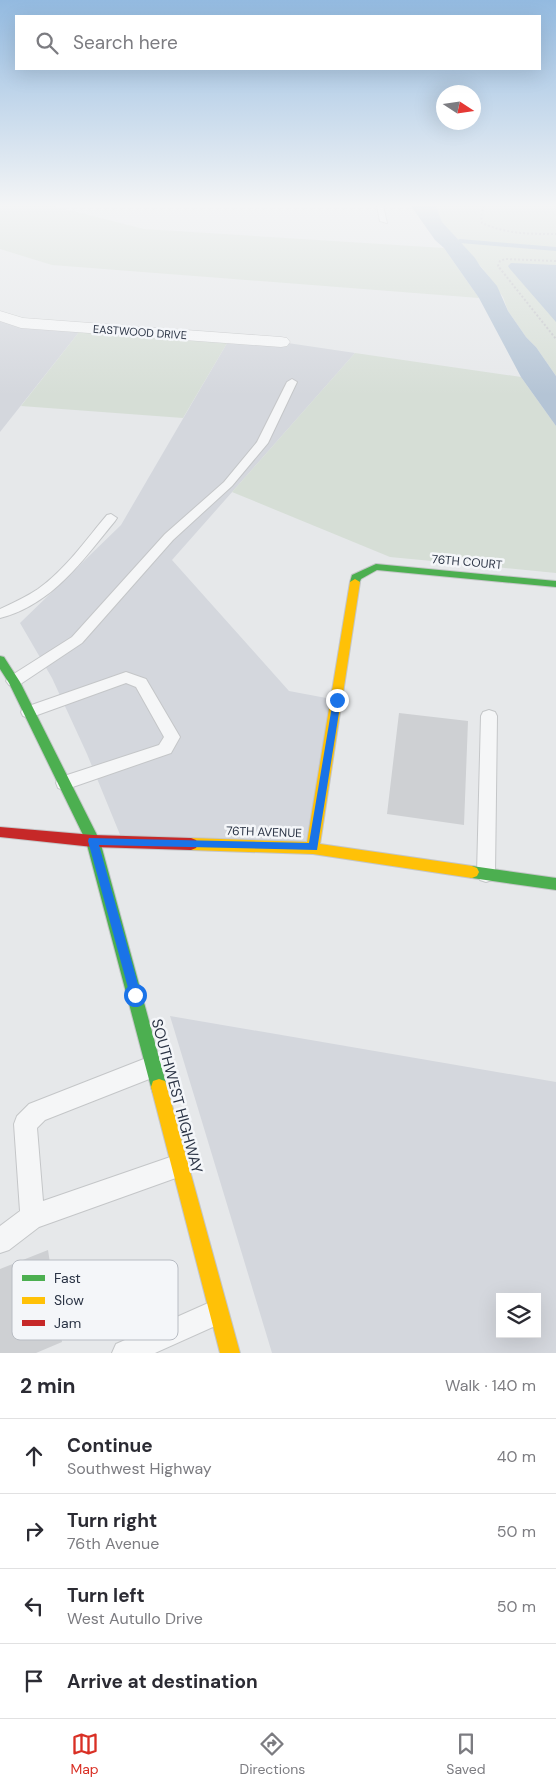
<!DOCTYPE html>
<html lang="en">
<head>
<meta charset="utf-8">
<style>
	:root { --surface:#fff; --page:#f7f7f7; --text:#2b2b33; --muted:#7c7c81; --line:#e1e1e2; --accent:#d93025 }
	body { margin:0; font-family:"DM Sans",sans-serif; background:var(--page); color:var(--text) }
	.controls { position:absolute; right:15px; bottom:15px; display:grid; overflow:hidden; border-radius:0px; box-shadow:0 5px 20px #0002 }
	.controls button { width:45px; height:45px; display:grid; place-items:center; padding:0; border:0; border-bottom:1px solid var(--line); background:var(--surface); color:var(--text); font:25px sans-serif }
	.compass { position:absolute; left:436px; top:85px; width:45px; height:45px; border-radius:50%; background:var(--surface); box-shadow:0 5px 20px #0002; rotate:102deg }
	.stop { position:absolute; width:15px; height:15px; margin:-11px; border:4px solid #1a73e8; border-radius:50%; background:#fff }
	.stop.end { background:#1a73e8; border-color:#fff; box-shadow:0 1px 5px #0008 }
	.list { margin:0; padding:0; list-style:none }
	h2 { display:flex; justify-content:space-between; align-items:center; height:65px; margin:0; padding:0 20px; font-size:21px }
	h2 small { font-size:16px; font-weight:400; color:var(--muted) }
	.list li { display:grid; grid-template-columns:32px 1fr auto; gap:15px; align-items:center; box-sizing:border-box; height:75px; padding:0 20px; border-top:1px solid var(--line) }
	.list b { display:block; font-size:19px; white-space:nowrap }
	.list p { margin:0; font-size:16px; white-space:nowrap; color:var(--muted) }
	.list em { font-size:16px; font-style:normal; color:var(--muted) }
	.icon { flex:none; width:28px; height:28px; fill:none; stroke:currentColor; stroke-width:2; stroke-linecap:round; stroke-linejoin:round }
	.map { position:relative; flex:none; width:556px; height:1353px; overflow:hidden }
	.search { position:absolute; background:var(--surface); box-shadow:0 5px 20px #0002; left:15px; right:15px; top:15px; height:55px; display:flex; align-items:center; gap:12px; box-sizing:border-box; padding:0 18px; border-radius:0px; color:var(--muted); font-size:19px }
	.sheet { height:365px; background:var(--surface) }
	nav { display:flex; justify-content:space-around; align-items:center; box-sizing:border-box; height:70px; border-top:1px solid var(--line); background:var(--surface); font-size:14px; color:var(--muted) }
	nav a { display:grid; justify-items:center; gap:2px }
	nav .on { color:var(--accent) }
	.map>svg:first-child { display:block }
	.built { fill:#d4d7dd; fill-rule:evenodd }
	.green { fill:#d6ded6 }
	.water { fill:#b4c4d5 }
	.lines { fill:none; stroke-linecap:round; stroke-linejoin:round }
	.stream { stroke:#b4c4d5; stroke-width:4 }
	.building { fill:#ced0d3 }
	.lane-casing { stroke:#c4c6c8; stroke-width:2 }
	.street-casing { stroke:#c4c6c8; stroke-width:1 }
	.fast-casing { stroke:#c4c6c8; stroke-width:2 }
	.slow-casing { stroke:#c4c6c8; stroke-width:2 }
	.jam-casing { stroke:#c4c6c8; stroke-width:2 }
	.path { stroke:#c5c6ca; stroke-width:2; stroke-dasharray:2 2; stroke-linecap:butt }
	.lane { fill:#f5f6f7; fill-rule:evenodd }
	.street { fill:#f5f6f7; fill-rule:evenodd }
	.fast { fill:#4caf50; fill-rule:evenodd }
	.slow { fill:#ffc107; fill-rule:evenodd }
	.jam { fill:#c62828; fill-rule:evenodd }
	.route { fill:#1a73e8 }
	.labels { text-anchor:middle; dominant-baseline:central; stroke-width:5; stroke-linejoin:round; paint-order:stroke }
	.far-street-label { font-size:11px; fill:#2b3445; stroke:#f4f6f9 }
	.street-label { font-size:12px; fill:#2b3445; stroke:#f4f6f9 }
	.near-street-label { font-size:15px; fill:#2b3445; stroke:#f4f6f9 }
	.key { fill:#f4f6f9; stroke:#b8bcc3; stroke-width:1 }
	.key-label { font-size:14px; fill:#2b3445 }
</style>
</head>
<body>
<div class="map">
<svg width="556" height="1353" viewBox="0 0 556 1353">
	<rect width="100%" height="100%" fill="#e6e8ea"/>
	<path class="built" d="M0 319 83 327 0 432Z
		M230 338 281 342 355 353 172 560 289 691 337 700 313 848 123 842 87 754 52 678 20 623 121 525Z
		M170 1016 556 1082V1353H272ZM500 1297H537V1334H500Z"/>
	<path class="green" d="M0 206H53L144 229 444 248 479 298 52 265 0 249Z
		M436 206H556V376L536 347 526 337 508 311 503 297 483 269 442 222Z
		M83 327 230 338 183 418 21 406Z
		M355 353 521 377 556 426V573L390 557 232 492Z"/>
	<path class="water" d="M411 206H436L442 222 475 258 480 266 497 286 508 311 526 337 536 347 556 376V426L521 377 479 298 444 248 435 240Z
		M511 263 556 265V322L510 269 508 266Z"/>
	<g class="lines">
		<path class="stream" d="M460 241 556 249"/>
	</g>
	<path class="building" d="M399 713 468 721 464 825 387 814Z
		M48 1250 62 1342 36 1353H0V1269Z"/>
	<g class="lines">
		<g class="lane-casing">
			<path id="lane" d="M377 206H383L387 223 380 221Z
				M292 379 297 382 268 443 232 486 173 540 82 643 19 685 14 686 9 685 6 681 9 677 72 637 165 534 224 482 257 442 287 382Z
				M111 514 117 518 115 521C83 560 52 605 0 618V609C13 603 26 597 38 589 65 570 85 541 107 515Z
				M126 672 146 679 180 737 171 753 64 790 58 788 56 783 58 778 159 745 164 737 136 687 126 683 29 718 23 716 21 712 23 708Z
				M489 710 495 712 497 716 495 874 492 880 486 882 480 880 477 874 481 716 483 712Z
				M154 1055 162 1058 165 1066 162 1074 45 1120 37 1128 43 1201 179 1154 187 1158 191 1166 187 1174 39 1227 9 1250 0 1253V1226L20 1211 14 1124 17 1116 29 1104Z
				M215 1300 224 1304 228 1313 224 1322 155 1353H112L116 1344Z"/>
		</g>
		<g class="street-casing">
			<path id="street" d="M0 311 23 318 281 337 287 338 290 342 287 346 281 347 21 328 0 321Z"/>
		</g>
		<g class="fast-casing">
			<path id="fast" d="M376 564 556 581V587L377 570 361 579 359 584H351L350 582 352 575Z
				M0 656 4 657 20 682 100 841 167 1087 165 1093 159 1095 153 1093 151 1087 86 841 9 683 0 669Z
				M472 866 556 878V890L472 878 467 876 465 872 467 868Z"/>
		</g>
		<g class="slow-casing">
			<path id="slow" d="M355 579 360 582 320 844 472 866 477 868 479 872 477 876 472 878 313 854 191 850 186 848 184 844 186 840 191 838 307 842 350 582Z
				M159 1079 165 1081 167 1087 240 1353H220L151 1087 153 1081Z"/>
		</g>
		<g class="jam-casing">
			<path id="jam" d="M0 827 93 835 191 838 196 840 198 844 196 848 191 850 93 847 0 837Z"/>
		</g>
		<path class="path" d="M484 206 481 216 482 223C506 234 530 234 556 234
			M556 261 505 259 500 261 498 266 556 339"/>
		<use href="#lane" class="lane"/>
		<use href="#street" class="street"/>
		<use href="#fast" class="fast"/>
		<use href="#slow" class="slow"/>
		<use href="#jam" class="jam"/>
	</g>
	<linearGradient id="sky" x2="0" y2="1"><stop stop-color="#93bae0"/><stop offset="0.52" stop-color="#f4f5f6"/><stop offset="1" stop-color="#f4f5f6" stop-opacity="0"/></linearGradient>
	<rect width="556" height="395" fill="url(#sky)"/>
	<path class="route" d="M337 697 341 700 317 850 99 845 141 995 139 999 135 1000 131 999 88 841 89 838 309 843 333 700Z"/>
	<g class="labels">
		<g class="far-street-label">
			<text transform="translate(140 332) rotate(4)">EASTWOOD DRIVE</text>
		</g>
		<g class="street-label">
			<text transform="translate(467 562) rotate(5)">76TH COURT</text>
			<text transform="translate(264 832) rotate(2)">76TH AVENUE</text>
		</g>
		<g class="near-street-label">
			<text transform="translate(177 1096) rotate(75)">SOUTHWEST HIGHWAY</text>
		</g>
	</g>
	<rect x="12" y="1260" width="166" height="80" rx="8" class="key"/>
	<rect x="22" y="1275" width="23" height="6" fill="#4caf50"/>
	<rect x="22" y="1297" width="23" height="7" fill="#ffc107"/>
	<rect x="22" y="1320" width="23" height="6" fill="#c62828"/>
	<g class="key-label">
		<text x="54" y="1283">Fast</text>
		<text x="54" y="1305">Slow</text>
		<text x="54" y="1328">Jam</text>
	</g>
</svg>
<div class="controls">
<button><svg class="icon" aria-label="layers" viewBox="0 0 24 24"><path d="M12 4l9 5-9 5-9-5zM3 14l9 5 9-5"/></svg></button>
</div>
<svg class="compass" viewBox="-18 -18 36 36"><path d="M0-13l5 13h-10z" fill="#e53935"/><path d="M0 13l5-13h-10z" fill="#7c7c81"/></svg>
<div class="stop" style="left:135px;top:995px"></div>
<div class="stop end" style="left:337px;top:700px"></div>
<div class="search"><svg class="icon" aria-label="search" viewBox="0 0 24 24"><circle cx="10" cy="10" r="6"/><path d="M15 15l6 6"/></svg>Search here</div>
</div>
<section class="sheet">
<h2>2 min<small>Walk · 140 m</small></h2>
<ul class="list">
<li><svg class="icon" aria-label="ahead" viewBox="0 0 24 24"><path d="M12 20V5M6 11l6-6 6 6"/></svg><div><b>Continue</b><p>Southwest Highway</p></div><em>40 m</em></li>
<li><svg class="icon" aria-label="right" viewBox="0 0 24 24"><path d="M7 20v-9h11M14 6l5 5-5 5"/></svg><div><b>Turn right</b><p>76th Avenue</p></div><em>50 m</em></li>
<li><svg class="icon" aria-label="left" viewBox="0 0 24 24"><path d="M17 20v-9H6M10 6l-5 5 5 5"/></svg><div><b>Turn left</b><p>West Autullo Drive</p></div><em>50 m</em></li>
<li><svg class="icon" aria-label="arrive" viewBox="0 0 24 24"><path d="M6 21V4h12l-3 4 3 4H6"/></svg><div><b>Arrive at destination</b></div></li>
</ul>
</section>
<nav>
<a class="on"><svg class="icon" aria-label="map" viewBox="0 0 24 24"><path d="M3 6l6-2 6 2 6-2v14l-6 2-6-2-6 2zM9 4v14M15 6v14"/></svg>Map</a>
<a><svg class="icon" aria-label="directions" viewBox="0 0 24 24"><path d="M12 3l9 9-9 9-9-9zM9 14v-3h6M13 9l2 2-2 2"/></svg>Directions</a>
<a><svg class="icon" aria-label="saved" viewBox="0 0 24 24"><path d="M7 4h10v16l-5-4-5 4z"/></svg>Saved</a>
</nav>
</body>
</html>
